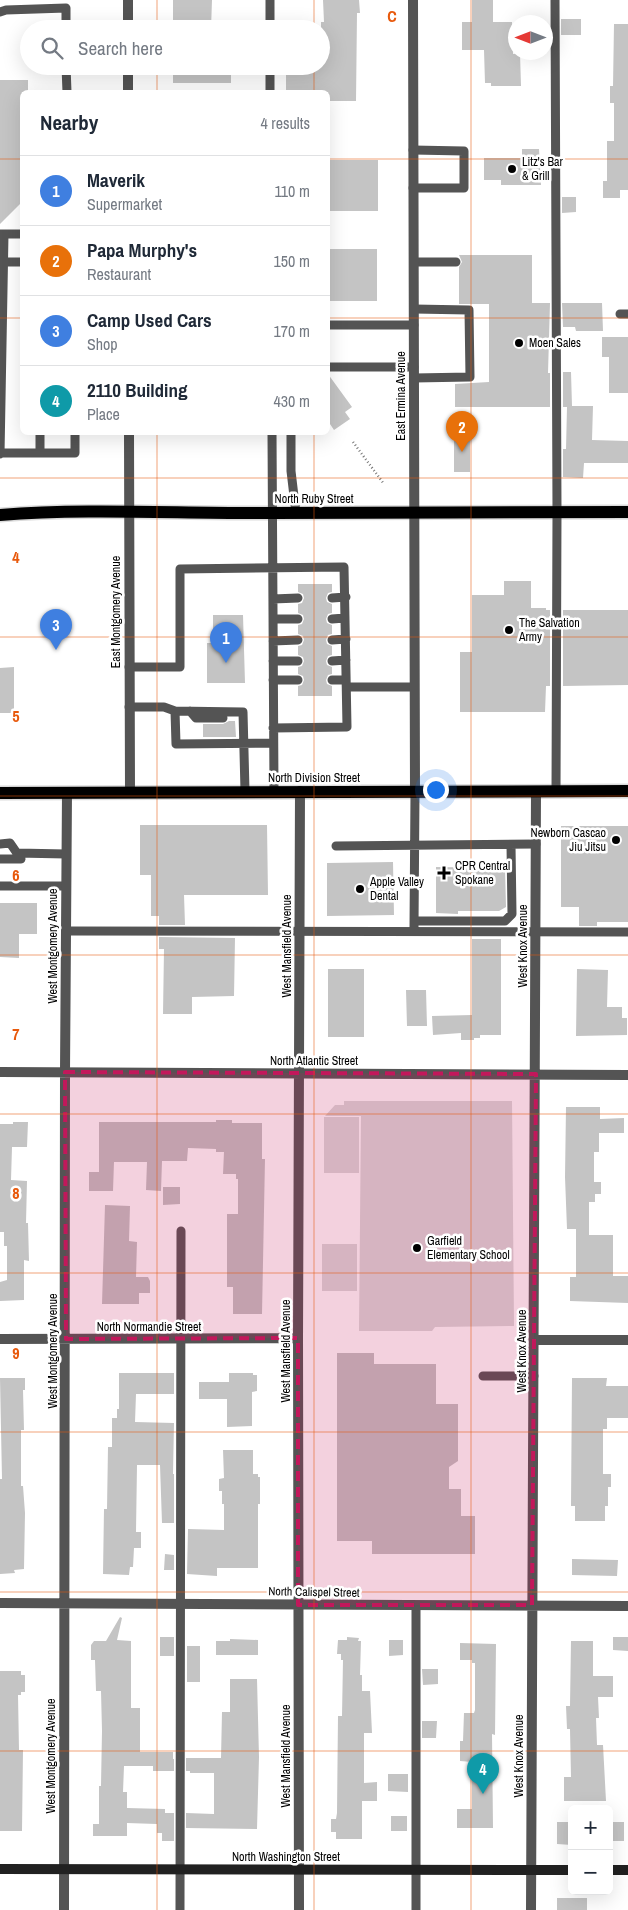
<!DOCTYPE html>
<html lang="en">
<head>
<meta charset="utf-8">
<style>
	:root { --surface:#fff; --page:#f6f6f7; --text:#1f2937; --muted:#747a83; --line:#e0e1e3; --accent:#0b8043 }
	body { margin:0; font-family:"Archivo Narrow",sans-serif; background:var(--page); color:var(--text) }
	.controls { position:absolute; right:15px; bottom:15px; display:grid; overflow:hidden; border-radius:8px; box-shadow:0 5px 20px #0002 }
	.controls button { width:45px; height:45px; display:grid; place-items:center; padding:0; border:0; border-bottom:1px solid var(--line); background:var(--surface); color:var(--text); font:25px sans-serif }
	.compass { position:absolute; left:508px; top:15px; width:45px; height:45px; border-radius:50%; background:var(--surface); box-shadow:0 5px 20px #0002; rotate:270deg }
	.you { position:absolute; left:435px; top:789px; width:18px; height:18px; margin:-12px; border:4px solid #fff; border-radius:50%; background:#1a73e8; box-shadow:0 0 0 8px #1a73e833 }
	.badge { display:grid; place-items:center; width:32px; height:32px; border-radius:50%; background:var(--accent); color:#fff; font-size:16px; font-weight:700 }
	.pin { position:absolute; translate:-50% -41px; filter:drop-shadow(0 1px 2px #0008) }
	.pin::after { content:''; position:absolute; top:26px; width:18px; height:15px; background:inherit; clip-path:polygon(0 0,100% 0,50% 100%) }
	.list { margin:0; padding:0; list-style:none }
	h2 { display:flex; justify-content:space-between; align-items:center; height:65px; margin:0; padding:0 20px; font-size:21px }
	h2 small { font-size:16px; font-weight:400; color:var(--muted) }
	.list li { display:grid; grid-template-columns:32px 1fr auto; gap:15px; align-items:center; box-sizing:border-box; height:70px; padding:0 20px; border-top:1px solid var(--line) }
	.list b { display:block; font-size:19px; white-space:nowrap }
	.list p { margin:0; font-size:16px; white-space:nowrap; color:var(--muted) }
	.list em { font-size:16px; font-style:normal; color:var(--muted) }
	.icon { flex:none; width:28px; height:28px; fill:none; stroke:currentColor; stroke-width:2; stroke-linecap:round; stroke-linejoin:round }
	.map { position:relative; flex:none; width:628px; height:1910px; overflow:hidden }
	.search { position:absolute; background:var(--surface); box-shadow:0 5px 20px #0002; left:20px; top:20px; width:310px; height:55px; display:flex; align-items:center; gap:12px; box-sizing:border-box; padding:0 18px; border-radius:28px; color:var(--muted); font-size:19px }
	.panel { position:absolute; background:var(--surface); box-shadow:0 5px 20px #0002; left:20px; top:90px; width:310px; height:345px; border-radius:8px }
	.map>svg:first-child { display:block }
	.green { fill:#dbdbdb }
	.building { fill:#c4c4c4 }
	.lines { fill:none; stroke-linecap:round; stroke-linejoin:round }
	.primary-casing { stroke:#dbdbdb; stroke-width:15 }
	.path { stroke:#767676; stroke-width:2.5; stroke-dasharray:1 2.5; stroke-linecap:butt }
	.service { stroke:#545454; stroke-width:9 }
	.minor { stroke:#545454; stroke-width:10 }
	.tertiary { stroke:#545454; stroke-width:10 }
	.secondary { stroke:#212121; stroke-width:10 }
	.primary { stroke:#000; stroke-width:12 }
	.marked { fill:#c2185b; fill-opacity:0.2; stroke:#c2185b; stroke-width:4; stroke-dasharray:10 6; stroke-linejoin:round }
	.grid { fill:none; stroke:#e8590c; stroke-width:1; stroke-opacity:0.55 }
	.poi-dot { fill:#000; stroke:#fff; stroke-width:2 }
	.labels { text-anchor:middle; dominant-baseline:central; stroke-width:5; stroke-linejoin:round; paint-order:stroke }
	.poi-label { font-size:12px; fill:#000; stroke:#fff; text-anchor:start }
	.street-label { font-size:12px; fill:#000; stroke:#fff }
	.grid-label { font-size:16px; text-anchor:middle; font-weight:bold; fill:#e8590c; stroke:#fff; stroke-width:5; stroke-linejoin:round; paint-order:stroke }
</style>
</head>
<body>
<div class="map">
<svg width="628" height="1910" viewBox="0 0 628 1910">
	<rect width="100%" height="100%" fill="#fff"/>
	<path class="green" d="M344 1101H512L514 1326 435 1327 432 1331H359L361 1116H325L335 1105H344Z
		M324 1117H359V1173H324Z
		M322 1244H357V1291H322Z"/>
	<path class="building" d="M173 0H212L211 29H173Z
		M323 0H359L360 13H357L356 101H328V92H286V66H321V22H324Z
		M472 0H493V22H512L513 54 520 53 521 86H491V83H485L484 50H462V22H472Z
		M561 19H581V35H561Z
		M614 24H628V190H620V198H603V181H607V141H614V103H610V86H613Z
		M173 66H231V83H173Z
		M0 80H28V92H22V202L0 224Z
		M522 149H539L541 185H501V180H484V158H522Z
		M328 160H378V211H328Z
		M562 197H576V212L562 213Z
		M328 249H377V301H328Z
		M459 255H532V303H550L548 373H550V407H455V384L489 382V304H459V267L462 262Z
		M562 303H602L603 331H576L575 327H563Z
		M602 337H628V393H609V357H602Z
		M563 372H571L572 406H593L592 440 628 441V463H584L583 478 563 477V449H566L567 407H563Z
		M328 374 352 407 345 412 350 419 334 430 328 421Z
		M454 431H470V472H454Z
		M504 581H531V608H546V610H550V686H546L545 712H460V652H472V595H504Z
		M298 584H332V592L328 593 326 598 327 602 332 604V613L328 614 326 619 327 623 332 625V634L328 635 326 640 327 644 332 646V655L328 656 326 661 327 665 332 667V674L328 675 326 680 327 684 332 686V696H298V686L302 685 304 680 303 676 298 674V667L302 666 304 661 303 657 298 655V646L302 645 304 640 303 636 298 634V625L302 624 304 619 303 615 298 613V604L302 603 304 598 303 594 298 592Z
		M563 610H628V685L563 686Z
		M213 615H243L245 683H207V643H213Z
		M14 667V713H0V668Z
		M229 721H235L236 737H203V724H223Z
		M140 825H267L268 895H184L185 925H159V916H151V875H140Z
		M561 826H628V922H597V926H579V907H561Z
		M393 862 394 915 327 916V863Z
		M436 867 505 868 506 907 499 911H458V914L436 913Z
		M0 903H37V934H19V958L0 957Z
		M159 937 235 938 234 996 192 997V1014H163L164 949H159Z
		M472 939H501V1035H480V1038H474V1040H461V1033L433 1035 432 1016 472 1015Z
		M328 969H364V1037H328Z
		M577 969 608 970 607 1007H622V1018H627V1035L576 1036Z
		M406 990H426L427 1026H407Z
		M566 1107H600V1119L624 1118V1133H599V1152H594V1182H601V1194H595V1202H589V1235H613V1276H628V1303L570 1301V1277H576V1229H567L565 1177Z
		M216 1120H232V1123H262V1159H265L262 1314H233V1287H227V1214H238V1179H236V1174H223L224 1152H216V1149L188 1148 187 1161H162L161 1191 146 1190 147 1162H114L113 1191H89V1172H99V1122H216Z
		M13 1122H28L27 1147H12L11 1180 27 1181 26 1223H28L29 1261 24 1260V1300L0 1301V1282L7 1280V1246H4V1232H0V1124H13Z
		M163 1187H180V1204L163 1205Z
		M105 1205 130 1206 129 1241 137 1242 136 1277H148L150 1281V1293H139V1304H102Z
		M337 1353H374V1364H436V1404H458V1461L449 1467V1489H461V1516H475V1554H372V1541H337Z
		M119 1373H174V1394H136L135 1422 174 1423 173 1474H174V1523H162L160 1465H137L136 1532H141V1548H134L133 1567H130L129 1575 103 1574 104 1509H107L108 1447H112V1418H117V1409H119Z
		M229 1373H253V1375H257V1391L252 1392V1426L227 1427V1399H199V1382H229Z
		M0 1378H25V1390H23L24 1430H21V1486H23L25 1513 24 1569 14 1570 15 1573 0 1574V1479H2Z
		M572 1378H607L606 1386H628V1418H607V1429H603V1474H611V1487H608V1506H605V1521H575V1506H571Z
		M223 1450H253V1474H258V1477H260V1504H258V1568H217V1576L187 1574 188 1529 224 1530V1504H222V1491H219V1479L224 1478Z
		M165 1554 174 1555V1570H164Z
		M572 1559 618 1560 617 1576 572 1575Z
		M120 1617 122 1618 117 1640 131 1641V1708H140V1752H173V1759H174V1771H153V1766H124L123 1792H127V1808L165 1809V1813H174V1841H162V1833H157V1824L127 1823V1836H93V1824H99V1786H101L102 1731 101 1691H96L95 1660H91V1645L94 1641H106Z
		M160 1637H174V1656H160Z
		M347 1637 359 1638 358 1641H361L360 1675H362V1691H370L372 1733H364V1783L377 1782V1801H362V1839H336V1832H331V1819H336L337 1813 338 1716H342L343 1660H341V1654H337L338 1640H347Z
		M613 1637H628V1651L613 1650Z
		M230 1639 258 1640V1655H216V1641H230Z
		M389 1640H403V1655L389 1656Z
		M571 1641H593V1676H613V1697H598L599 1718H596L597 1745H603L606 1801H564V1777H571L570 1729H567L566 1706H570Z
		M460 1643 496 1644 495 1735 492 1734 493 1828H457V1809H472V1762L460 1761V1741H463L464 1713H474L475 1710V1663H472V1660H460Z
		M187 1646H200V1682H187Z
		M422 1669H438V1684L423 1685Z
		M0 1671H21V1675H25V1692H21V1695H18L19 1750H23L22 1831H0Z
		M230 1679H257L259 1757 257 1829 186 1828V1813L214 1814V1773H190V1771H186V1758H221L222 1712H230Z
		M422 1721H437L436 1738H422Z
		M388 1774H408V1792L388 1791Z
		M391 1816H407V1831H391Z
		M557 1822H572V1845L557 1844Z
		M609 1822H624V1841H609Z
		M557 1898H587V1910H557Z"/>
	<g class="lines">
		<g class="primary-casing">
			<path id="primary" d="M0 515C91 508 182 514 272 513 391 512 509 513 628 512
				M0 793 628 791"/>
		</g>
		<path class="path" d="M353 442 384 484"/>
		<path class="service" d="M270 0V29
			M555 0 557 512 556 792
			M0 12 6 10 66 8V29
			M66 66 67 92
			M270 66V92
			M413 150 464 151V188H413
			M0 234H22
			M4 262H22
			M414 262H456
			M414 309 469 310 470 377 414 378
			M620 314H628
			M328 325H414
			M328 367H414
			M272 432 274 791
			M291 432V471L296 513
			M1 453H75V432
			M40 453V432
			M0 454 4 234
			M332 598 346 597
			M273 599 298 598
			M273 619H298
			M332 619 345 618
			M332 640 346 639
			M273 641 298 640
			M273 661H298
			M332 661 346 660
			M129 667H180V569L344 567 347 727 273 728
			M273 680H298
			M332 680H346
			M347 687H414
			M129 707H164L175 711 243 712 245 791
			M175 711 176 744 273 743
			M190 711 196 718H223
			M0 844 10 843 21 859H0
			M336 846 536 844
			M17 853 66 854
			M0 886H66
			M414 921H505L512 914 511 845
			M414 927 415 793
			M66 931 628 932
			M483 1376H534
			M416 1606V1910
			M180 1910 181 1231"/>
		<path class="minor" d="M413 0 415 793
			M0 1072 628 1075
			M0 1339 298 1338
			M534 1340H628
			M0 1603 628 1606
			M64 1910 65 1072 67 793
			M299 1910 298 1338 300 791
			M531 1910 536 793"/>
		<path class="tertiary" d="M128 0V29
			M128 66V92
			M129 432 130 792"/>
		<path class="secondary" d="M0 1869 572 1870
			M609 1870H628"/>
		<use href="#primary" class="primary"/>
	</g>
	<path class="marked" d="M65 1072 536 1074 532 1605H298V1338L66 1339Z"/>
	<path class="grid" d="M157 0V29M314 0V29M471 0V1910M157 66V92M314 66V92M0 159H22M328 159H628M0 318H22M328 318H628M157 432V1910M314 432V1910M0 478H628M0 637H628M0 796H628M0 955H628M0 1114H628M0 1273H628M0 1432H628M0 1592H628M0 1751H628"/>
	<g class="poi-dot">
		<circle cx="512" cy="169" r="5"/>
		<circle cx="519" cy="343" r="5"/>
		<circle cx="509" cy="630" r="5"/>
		<circle cx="616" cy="840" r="5"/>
		<path d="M441.5 865.5h5v5h5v5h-5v5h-5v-5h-5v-5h5z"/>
		<circle cx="360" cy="889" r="5"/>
		<circle cx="417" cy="1248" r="5"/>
	</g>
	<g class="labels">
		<g class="poi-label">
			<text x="522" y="162">Litz's Bar<tspan x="522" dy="14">&amp; Grill</tspan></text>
			<text x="529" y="343">Moen Sales</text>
			<text x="519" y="623">The Salvation<tspan x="519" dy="14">Army</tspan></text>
			<text x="606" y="833" text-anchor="end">Newborn Cascao<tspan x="606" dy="14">Jiu Jitsu</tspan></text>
			<text x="455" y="866">CPR Central<tspan x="455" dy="14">Spokane</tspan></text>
			<text x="370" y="882">Apple Valley<tspan x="370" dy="14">Dental</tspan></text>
			<text x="427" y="1241">Garfield<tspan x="427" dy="14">Elementary School</tspan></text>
		</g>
		<g class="street-label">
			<text transform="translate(401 396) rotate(-90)">East Ermina Avenue</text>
			<text x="314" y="499">North Ruby Street</text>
			<text transform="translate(116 612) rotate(-90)">East Montgomery Avenue</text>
			<text x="314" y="778">North Division Street</text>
			<text transform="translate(53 946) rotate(-90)">West Montgomery Avenue</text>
			<text transform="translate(287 946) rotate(-90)">West Mansfield Avenue</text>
			<text transform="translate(523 946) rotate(-90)">West Knox Avenue</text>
			<text x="314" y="1061">North Atlantic Street</text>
			<text x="149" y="1327">North Normandie Street</text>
			<text transform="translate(53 1351) rotate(-90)">West Montgomery Avenue</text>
			<text transform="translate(286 1351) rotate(-90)">West Mansfield Avenue</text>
			<text transform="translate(522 1351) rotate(-90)">West Knox Avenue</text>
			<text transform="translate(314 1592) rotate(1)">North Calispel Street</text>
			<text transform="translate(51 1756) rotate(-90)">West Montgomery Avenue</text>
			<text transform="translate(286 1756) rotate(-90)">West Mansfield Avenue</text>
			<text transform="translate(519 1756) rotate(-90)">West Knox Avenue</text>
			<text x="286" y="1857">North Washington Street</text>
		</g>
	</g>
	<g class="grid-label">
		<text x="392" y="22">C</text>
		<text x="16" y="563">4</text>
		<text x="16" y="722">5</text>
		<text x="16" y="881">6</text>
		<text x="16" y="1040">7</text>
		<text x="16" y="1199">8</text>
		<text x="16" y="1359">9</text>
	</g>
</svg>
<div class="controls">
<button>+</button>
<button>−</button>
</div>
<svg class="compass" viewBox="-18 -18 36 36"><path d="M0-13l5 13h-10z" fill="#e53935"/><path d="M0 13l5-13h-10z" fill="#747a83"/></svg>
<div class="you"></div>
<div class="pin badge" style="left:226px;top:663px;background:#3f7fe0">1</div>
<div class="pin badge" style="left:462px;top:452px;background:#e8710a">2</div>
<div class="pin badge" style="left:56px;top:650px;background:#3f7fe0">3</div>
<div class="pin badge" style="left:483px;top:1794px;background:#0f9aa8">4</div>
<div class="search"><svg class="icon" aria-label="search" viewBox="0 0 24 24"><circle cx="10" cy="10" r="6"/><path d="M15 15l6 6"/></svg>Search here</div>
<section class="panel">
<h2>Nearby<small>4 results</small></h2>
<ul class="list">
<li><span class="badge" style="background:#3f7fe0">1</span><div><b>Maverik</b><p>Supermarket</p></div><em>110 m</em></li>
<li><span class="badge" style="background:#e8710a">2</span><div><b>Papa Murphy's</b><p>Restaurant</p></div><em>150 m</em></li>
<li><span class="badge" style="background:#3f7fe0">3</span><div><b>Camp Used Cars</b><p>Shop</p></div><em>170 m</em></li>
<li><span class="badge" style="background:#0f9aa8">4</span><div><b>2110 Building</b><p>Place</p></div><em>430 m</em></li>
</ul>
</section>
</div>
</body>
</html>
